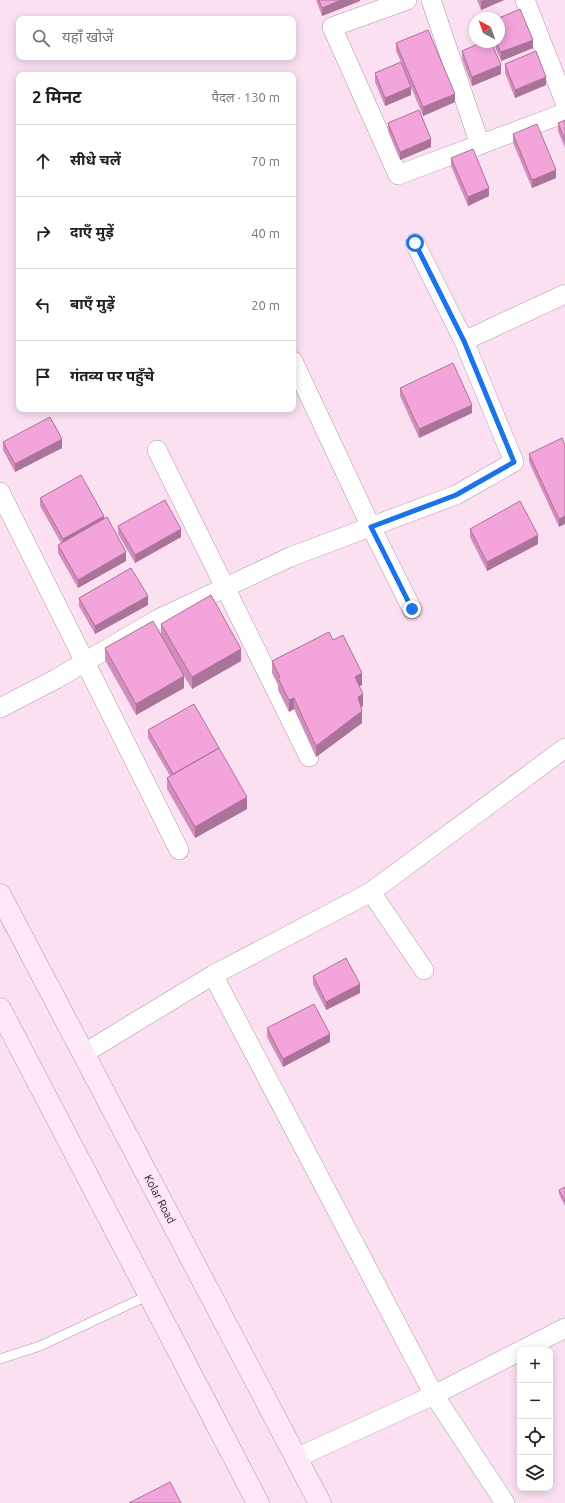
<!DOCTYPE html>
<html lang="hi">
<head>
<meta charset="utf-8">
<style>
	:root { --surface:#fff; --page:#f2f2f2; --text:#222; --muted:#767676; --line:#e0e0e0 }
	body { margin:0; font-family:Ubuntu,"Noto Sans Devanagari",sans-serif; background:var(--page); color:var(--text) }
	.controls { position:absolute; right:12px; bottom:12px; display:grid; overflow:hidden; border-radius:8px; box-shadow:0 2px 10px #0003 }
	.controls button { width:36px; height:36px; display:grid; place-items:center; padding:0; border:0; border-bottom:1px solid var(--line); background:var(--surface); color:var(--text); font:20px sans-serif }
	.compass { position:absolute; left:469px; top:12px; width:36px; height:36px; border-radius:50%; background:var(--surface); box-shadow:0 2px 10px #0003; rotate:319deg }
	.stop { position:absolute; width:12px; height:12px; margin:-9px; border:3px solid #1a73e8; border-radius:50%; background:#fff }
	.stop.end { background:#1a73e8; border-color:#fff; box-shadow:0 1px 4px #0008 }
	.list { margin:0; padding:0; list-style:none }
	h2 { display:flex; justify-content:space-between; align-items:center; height:52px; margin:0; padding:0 16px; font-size:17px }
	h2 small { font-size:13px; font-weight:400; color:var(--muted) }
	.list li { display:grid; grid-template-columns:26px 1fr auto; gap:12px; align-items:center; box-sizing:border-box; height:72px; padding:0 16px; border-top:1px solid var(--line) }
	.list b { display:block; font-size:15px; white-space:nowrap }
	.list em { font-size:13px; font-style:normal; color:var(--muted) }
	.icon { flex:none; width:22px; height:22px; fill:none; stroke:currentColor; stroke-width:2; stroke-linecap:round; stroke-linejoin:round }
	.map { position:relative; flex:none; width:565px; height:1503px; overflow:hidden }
	.search { position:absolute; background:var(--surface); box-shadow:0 2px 10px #0003; left:16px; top:16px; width:280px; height:44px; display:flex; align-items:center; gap:10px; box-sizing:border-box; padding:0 14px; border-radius:8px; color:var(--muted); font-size:15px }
	.panel { position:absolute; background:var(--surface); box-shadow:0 2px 10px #0003; left:16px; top:72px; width:280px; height:340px; border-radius:8px }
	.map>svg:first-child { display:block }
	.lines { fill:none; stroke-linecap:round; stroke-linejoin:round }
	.lane-casing { stroke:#af97a7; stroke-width:10 }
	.street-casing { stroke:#af97a7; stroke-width:20 }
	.secondary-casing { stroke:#af97a7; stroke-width:23 }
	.lane { stroke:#fff; stroke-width:9 }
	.street { stroke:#fff; stroke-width:19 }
	.secondary { stroke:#fde8f7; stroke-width:22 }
	.wall { fill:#d18dbc }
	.shaded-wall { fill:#aa7399 }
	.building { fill:#f3a4db; stroke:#aa7399 }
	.route { stroke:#1a73e8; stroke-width:5 }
	.labels { text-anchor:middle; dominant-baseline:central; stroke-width:3.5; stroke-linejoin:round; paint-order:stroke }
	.street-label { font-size:11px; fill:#271d24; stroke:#fae0f1 }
</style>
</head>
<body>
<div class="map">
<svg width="565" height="1503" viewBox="0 0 565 1503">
	<rect width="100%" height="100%" fill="#fae0f1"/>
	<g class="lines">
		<g class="lane-casing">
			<path id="lane" d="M0 1359 40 1346 149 1295"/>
		</g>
		<g class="street-casing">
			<path id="street" d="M407 0 332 27 398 175 565 113
				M431 0 480 145
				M525 0 565 102
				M464 341 565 294
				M293 361 371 527 412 609
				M157 450 309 757
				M0 492 179 850
				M0 708 56 679 158 619 290 557 456 495 514 462 464 341 415 243
				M371 892 424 970
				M213 975 434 1395 505 1503
				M83 1054 213 975 371 892 565 748
				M522 1350 565 1328
				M296 1458 434 1395 520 1351"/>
		</g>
		<g class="secondary-casing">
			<path id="secondary" d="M0 895 320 1503
				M0 1009 258 1503"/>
		</g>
		<use href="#lane" class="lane"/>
		<use href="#street" class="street"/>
		<use href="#secondary" class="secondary"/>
	</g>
	<path class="wall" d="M316 0H360V1L322 16Z
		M477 0H504L481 10Z
		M493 42H499L533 48 501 61Z
		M396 43 455 102 423 116 411 87V95L385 106 375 82V73L401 62 396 51Z
		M462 51 501 74 472 86 462 59Z
		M505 64 546 85 515 98 505 73Z
		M565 120V148L558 131V123Z
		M388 123 431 147 400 160 388 131Z
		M513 134 556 178 532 188 513 143Z
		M451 158 489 196 468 206 451 166Z
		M400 388 472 413 419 438 400 396Z
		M3 442 62 448 15 472 3 450Z
		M565 445 559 527 529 462V454Z
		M40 498 104 519 126 561 78 588 58 553V545L61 543 40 506Z
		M118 526 181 537 135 563 118 534Z
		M470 529 538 544 487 571 470 537Z
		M79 598 148 605 95 634 79 606Z
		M161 624 241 661 192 689 184 676V688L136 715 105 660V648L161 635Z
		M333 640 362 685 359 687 363 706 361 707 362 723 316 757 294 709 289 712 278 690V685L272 673V661Z
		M148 730 219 748 247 809 195 838 167 789V778L170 776 148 738Z
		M313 976 360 993 326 1010 313 984Z
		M267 1028 330 1042 283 1067 267 1037Z
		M565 1187V1206L559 1194V1190Z"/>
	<path class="shaded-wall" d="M341 0H360V1L322 16V8Z
		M484 0H504L481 10V1Z
		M533 40V48L501 61V52Z
		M501 65V74L472 86V77Z
		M546 77V85L515 98V90Z
		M411 87V95L385 106V98Z
		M455 94V102L423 116V107Z
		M431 139V147L400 160V152Z
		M556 170V178L532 188V180Z
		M489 188V196L468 206V197Z
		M472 405V413L419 438V429Z
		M62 439V448L15 472V464Z
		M104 516V524L63 547V539Z
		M565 516V524L559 527V519Z
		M181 529V537L135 563V555Z
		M538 535V544L487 571V562Z
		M126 552V561L78 588V580Z
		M148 596V605L95 634V626Z
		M241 649V661L192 689V677Z
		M362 673V685L355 689V677Z
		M184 676V688L136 715V704Z
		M363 694V706L358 709V697Z
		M294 698V709L289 712V700Z
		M362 711V723L316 757V746Z
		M247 797V809L195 838V827Z
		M360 984V993L326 1010V1002Z
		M330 1034V1042L283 1067V1059Z"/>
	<path class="building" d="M319 0H341L322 8Z
		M520 9 533 40 501 52 496 42H499V18Z
		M428 30 455 94 423 107 396 43Z
		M482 42H491L501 65 472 77 462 51Z
		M536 51 546 77 515 90 505 64Z
		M401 62 411 87 385 98 375 73Z
		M419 110 431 139 400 152 388 123Z
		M565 120V140L558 123Z
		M537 124 556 170 532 180 513 134Z
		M473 149 489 188 468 197 451 158Z
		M453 363 472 405 419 429 400 388Z
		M50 417 62 439 15 464 3 442Z
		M562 438 565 445V516L559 519 529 454Z
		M81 475 104 516 63 539 40 498Z
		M165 500 181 529 135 555 118 526Z
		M520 501 538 535 487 562 470 529Z
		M107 517 126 552 78 580 58 545Z
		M131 568 148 596 95 626 79 598Z
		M211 595 241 649 192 677 161 624Z
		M153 621 184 676 136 704 105 648Z
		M329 632 333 640 343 635 362 673 355 677 363 694 358 697 362 711 316 746 294 698 289 700 278 678 280 677 272 661Z
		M194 704 219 748 173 774 148 730Z
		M219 748 247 797 195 827 167 778Z
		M346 958 360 984 326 1002 313 976Z
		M314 1004 330 1034 283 1059 267 1028Z
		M565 1187V1201L559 1190Z
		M170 1482 181 1503H129Z"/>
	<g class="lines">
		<path class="route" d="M412 609 371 527 456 495 514 462 464 341 415 243"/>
	</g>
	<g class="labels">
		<g class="street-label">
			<text transform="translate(160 1199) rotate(62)">Kolar Road</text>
		</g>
	</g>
</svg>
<div class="controls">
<button>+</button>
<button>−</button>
<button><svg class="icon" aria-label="locate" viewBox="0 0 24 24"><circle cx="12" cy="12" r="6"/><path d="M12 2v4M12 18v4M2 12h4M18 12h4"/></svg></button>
<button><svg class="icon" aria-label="layers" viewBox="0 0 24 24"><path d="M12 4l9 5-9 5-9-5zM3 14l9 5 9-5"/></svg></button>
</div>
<svg class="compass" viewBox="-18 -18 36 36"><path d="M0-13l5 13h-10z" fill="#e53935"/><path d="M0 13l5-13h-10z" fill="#767676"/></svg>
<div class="stop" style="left:415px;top:243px"></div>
<div class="stop end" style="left:412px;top:609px"></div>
<div class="search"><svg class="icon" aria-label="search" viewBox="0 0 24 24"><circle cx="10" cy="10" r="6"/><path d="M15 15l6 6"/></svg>यहाँ खोजें</div>
<section class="panel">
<h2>2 मिनट<small>पैदल · 130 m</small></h2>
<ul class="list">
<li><svg class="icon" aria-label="ahead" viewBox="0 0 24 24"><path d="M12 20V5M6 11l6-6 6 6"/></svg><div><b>सीधे चलें</b></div><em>70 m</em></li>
<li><svg class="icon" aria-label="right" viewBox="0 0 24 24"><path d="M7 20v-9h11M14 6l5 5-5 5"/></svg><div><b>दाएँ मुड़ें</b></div><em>40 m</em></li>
<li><svg class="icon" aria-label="left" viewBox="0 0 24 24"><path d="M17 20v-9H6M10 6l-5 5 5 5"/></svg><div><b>बाएँ मुड़ें</b></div><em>20 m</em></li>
<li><svg class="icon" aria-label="arrive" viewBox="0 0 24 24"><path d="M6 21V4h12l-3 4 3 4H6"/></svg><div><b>गंतव्य पर पहुँचे</b></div></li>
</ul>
</section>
</div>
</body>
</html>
